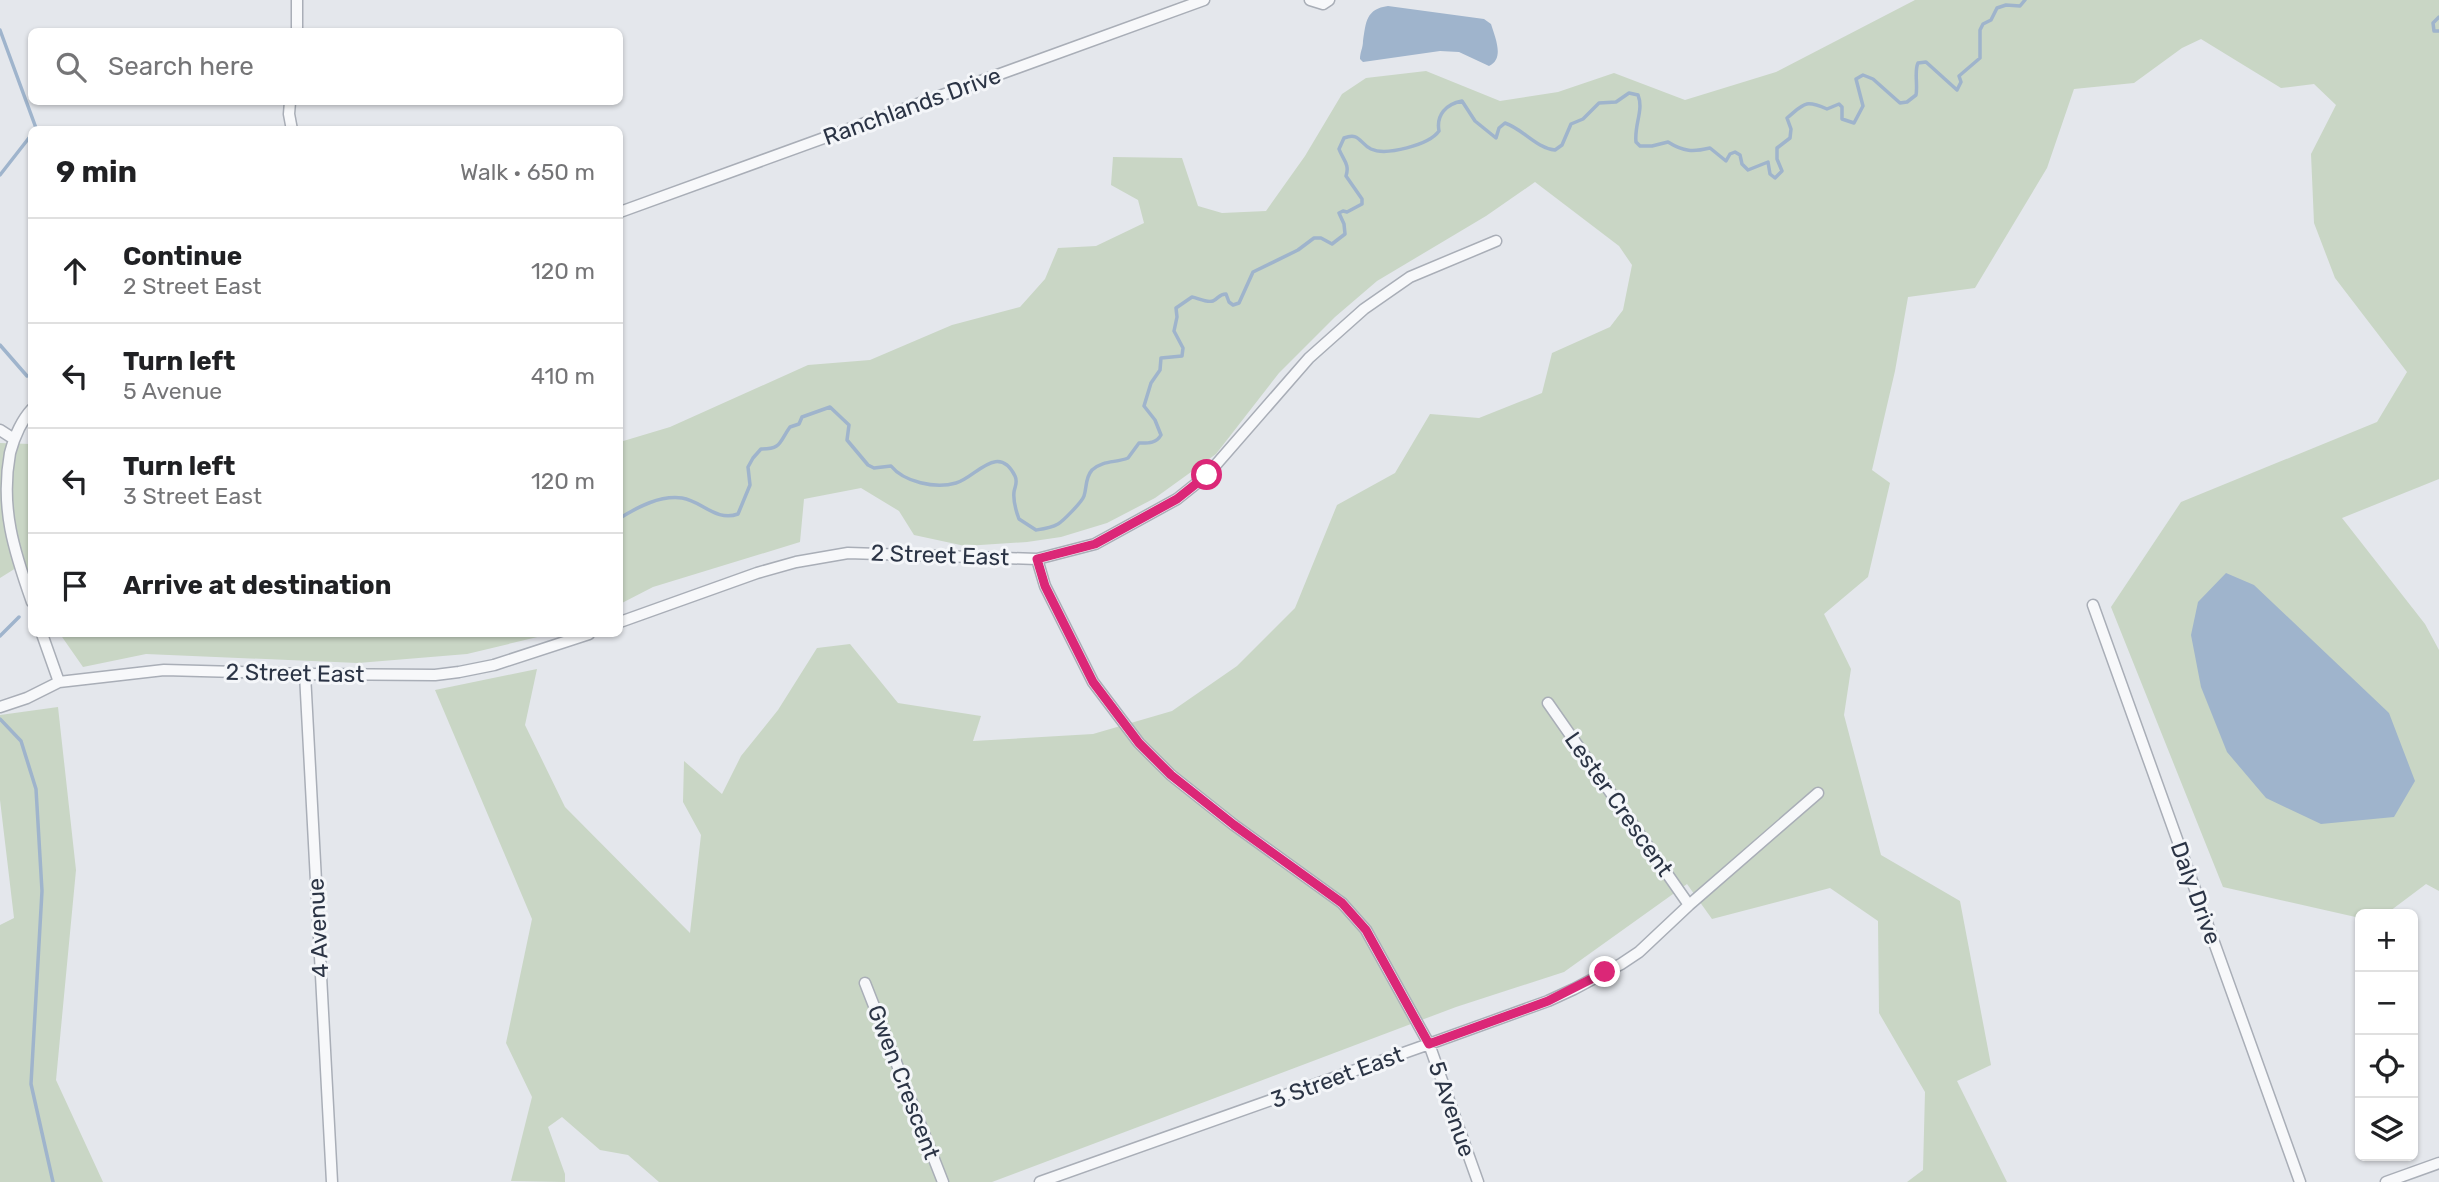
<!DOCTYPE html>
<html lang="en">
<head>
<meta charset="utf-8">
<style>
	:root { --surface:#fff; --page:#f2f2f2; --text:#202124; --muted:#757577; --line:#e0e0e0 }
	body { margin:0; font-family:Rubik,sans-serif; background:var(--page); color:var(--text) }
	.controls { position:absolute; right:21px; bottom:21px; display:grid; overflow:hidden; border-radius:10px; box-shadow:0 2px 5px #0004 }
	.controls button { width:63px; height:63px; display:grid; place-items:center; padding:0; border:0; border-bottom:2px solid var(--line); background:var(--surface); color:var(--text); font:35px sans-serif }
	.stop { position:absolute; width:21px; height:21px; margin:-16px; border:5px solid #db2777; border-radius:50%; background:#fff }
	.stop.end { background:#db2777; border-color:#fff; box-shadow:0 2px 7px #0008 }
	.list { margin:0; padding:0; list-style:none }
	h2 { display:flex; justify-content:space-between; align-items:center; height:91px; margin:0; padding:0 28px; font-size:30px }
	h2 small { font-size:23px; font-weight:400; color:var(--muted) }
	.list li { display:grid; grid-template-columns:46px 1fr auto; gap:21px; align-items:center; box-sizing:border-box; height:105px; padding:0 28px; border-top:2px solid var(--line) }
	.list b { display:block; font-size:26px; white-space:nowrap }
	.list p { margin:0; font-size:23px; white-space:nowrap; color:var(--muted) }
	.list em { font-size:23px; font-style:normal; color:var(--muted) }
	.icon { flex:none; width:38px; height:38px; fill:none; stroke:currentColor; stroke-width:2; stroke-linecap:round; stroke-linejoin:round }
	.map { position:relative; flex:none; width:2439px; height:1182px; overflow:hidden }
	.search { position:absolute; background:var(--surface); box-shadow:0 2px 5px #0004; left:28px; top:28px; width:595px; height:77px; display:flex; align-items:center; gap:18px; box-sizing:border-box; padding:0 24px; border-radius:10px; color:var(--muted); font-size:26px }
	.panel { position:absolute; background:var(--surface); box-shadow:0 2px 5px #0004; left:28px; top:126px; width:595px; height:511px; border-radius:10px }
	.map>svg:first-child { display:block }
	.green { fill:#c9d6c5 }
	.water { fill:#9fb4cc }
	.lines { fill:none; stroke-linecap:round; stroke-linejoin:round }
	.stream { stroke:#9fb4cc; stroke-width:3.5 }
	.minor-casing { stroke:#a9aeb7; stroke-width:13 }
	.minor { stroke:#f7f8fa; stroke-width:10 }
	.route { stroke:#db2777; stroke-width:9 }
	.labels { text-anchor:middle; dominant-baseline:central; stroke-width:6; stroke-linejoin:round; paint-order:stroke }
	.street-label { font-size:23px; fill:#2b3445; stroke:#f4f6f9 }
</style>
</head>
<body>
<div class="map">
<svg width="2439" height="1182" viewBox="0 0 2439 1182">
	<rect width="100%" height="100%" fill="#e4e7ec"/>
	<path class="green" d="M1915 0H2439V479L2342 518 2425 624 2439 650V891L2426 884 2386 914H2360V918L2223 887 2111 607 2181 502 2377 422 2407 372 2335 278 2314 223 2311 154 2336 105 2314 84 2281 88 2201 39 2182 48 2134 83 2074 89 2047 168 1975 288 1908 297 1895 371 1872 470 1890 483 1868 577 1824 614 1851 669 1844 715 1881 855 1960 901 1991 1065 1957 1081 2007 1182H1907L1923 1170 1925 1092 1879 1013 1878 921 1830 888 1712 919 1687 884 1564 972 1456 1007 992 1182H659L628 1155 600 1150 562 1117 548 1127 565 1174V1182L511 1181 532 1097 506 1043 532 919 435 690 537 669 525 725 565 807 690 933 701 835 683 802 684 761 722 794 741 756 778 710 817 648 850 644 898 703 981 716 973 741 1093 734 1172 711 1237 666 1295 608 1337 505 1395 473 1430 414 1479 418 1542 393 1552 353 1610 327 1623 310 1632 265 1619 246 1535 182 1486 216 1377 281 1335 317 1279 373 1216 454 1155 498 1107 523 1061 537 1027 542 965 546 914 535 899 511 861 488 804 499 800 542 653 587 620 604V442L670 427 808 365 870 360 952 325 1020 307 1045 279 1058 248 1096 246 1144 223 1138 200 1111 185 1113 157 1182 158 1198 206 1222 213 1266 211 1305 156 1342 94 1366 78 1426 71 1500 101 1558 92 1614 73 1685 100 1776 72Z
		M0 443 31 444V590L16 568 0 578Z
		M60 634H550L467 654 358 663 146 654 83 667Z
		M58 707 76 870 56 1080 103 1182H0V925L14 918 0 800V715Z"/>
	<path class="water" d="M1388 6 1484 19 1491 24C1495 37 1505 59 1489 66L1459 52 1440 51 1363 62 1360 59C1360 52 1363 48 1363 41 1366 22 1366 9 1388 6Z
		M2226 573 2254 585 2389 713 2415 781 2394 817 2321 824 2266 798 2227 752 2201 687 2191 635 2198 602Z"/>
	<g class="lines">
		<path class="stream" d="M2439 17 2433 23 2434 31H2439
			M0 30 36 128 35 130
			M0 175 32 134
			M0 345 27 376
			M620 518C638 507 660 495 682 498 702 501 716 522 738 514L750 485 748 467 753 458 761 449C782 449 779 442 790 427L799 424 802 417 830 407 849 425 847 440 868 465 874 468 891 466C904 482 935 489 956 483 975 478 998 442 1015 476 1018 482 1015 486 1014 492 1013 501 1016 511 1019 519L1036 530C1043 529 1051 528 1058 524 1063 521 1082 502 1084 496 1087 487 1085 478 1092 470 1103 460 1116 463 1128 458L1139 443C1147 443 1156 444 1161 435L1155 420 1144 406 1151 383 1160 370 1161 358 1182 356 1183 348 1174 331 1177 317 1176 308 1192 297C1198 298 1206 303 1213 301 1219 298 1219 294 1226 294L1229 302 1233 305 1239 303 1253 272 1298 250 1314 238H1321L1332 244 1345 234 1344 224 1339 213 1343 211 1347 212 1362 204V199L1346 176C1350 164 1343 160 1339 149L1344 138C1360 132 1359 143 1371 149 1386 156 1429 145 1439 131 1436 115 1446 104 1462 101L1475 121 1496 138 1499 128 1505 123C1523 129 1536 148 1555 150L1562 145 1571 124 1583 119 1599 103 1616 102 1629 93 1638 95C1644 110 1634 125 1636 142L1640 146H1652L1668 142C1684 152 1693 152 1710 148L1726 161 1730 154 1735 152 1740 155 1742 164 1748 170 1768 162 1770 174 1775 178 1782 171 1777 159V148L1790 138 1791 129 1787 118C1804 104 1804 99 1827 109L1839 104 1842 107V119L1854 123 1863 106 1856 79 1863 75 1873 79 1900 103 1907 102 1916 95C1918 85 1914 71 1918 63L1926 62 1957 90 1961 82 1959 76 1980 58V30L1983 24 1991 20 1997 8 2006 5 2020 6 2025 0
			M0 636 19 617
			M0 719 21 741 36 789 42 891 31 1084 53 1182"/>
		<g class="minor-casing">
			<path id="minor" d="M1310 0 1323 4 1329 0
				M297 32V0
				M290 102 289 114 292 130
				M620 212 1204 0
				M32 409C21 421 14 438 10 453 0 508 14 551 32 602
				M0 430 14 439
				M1037 559 1045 586 1093 682 1139 743 1171 775 1234 825 1342 903 1366 930 1429 1044 1478 1182
				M2093 605 2300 1182
				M620 622 757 573 796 562 848 553 1037 559 1095 544 1177 499 1207 475 1309 358 1364 309 1410 277 1496 241
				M42 634 59 682
				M305 674 332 1182
				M1548 703 1689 905
				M0 707 27 698 59 682 164 670 305 674 435 675 459 672 494 665 589 634
				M865 983 943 1182
				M1040 1182 1429 1044 1548 1001 1574 989 1621 964 1639 952 1689 905 1818 793
				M2386 1182 2439 1163"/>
		</g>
		<use href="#minor" class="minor"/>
	</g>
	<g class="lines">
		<path class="route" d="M1207 475 1177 499 1095 544 1037 559 1045 586 1093 682 1139 743 1171 775 1234 825 1342 903 1366 930 1429 1044 1548 1001 1605 972"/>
	</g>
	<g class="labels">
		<g class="street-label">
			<text transform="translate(912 106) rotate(-20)">Ranchlands Drive</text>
			<text transform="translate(940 555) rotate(2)">2 Street East</text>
			<text transform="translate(295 673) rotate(1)">2 Street East</text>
			<text transform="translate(1619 804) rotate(55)">Lester Crescent</text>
			<text transform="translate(2196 893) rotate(70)">Daly Drive</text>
			<text transform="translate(318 928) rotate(-93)">4 Avenue</text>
			<text transform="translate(1337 1077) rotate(-20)">3 Street East</text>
			<text transform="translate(904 1082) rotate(69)">Gwen Crescent</text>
			<text transform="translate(1452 1109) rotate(71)">5 Avenue</text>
		</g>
	</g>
</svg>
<div class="controls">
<button>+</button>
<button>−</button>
<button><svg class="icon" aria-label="locate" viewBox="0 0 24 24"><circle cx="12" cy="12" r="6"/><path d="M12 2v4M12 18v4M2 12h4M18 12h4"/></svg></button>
<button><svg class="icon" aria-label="layers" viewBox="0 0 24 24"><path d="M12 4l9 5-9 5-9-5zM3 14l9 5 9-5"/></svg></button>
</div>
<div class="stop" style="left:1207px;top:475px"></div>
<div class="stop end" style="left:1605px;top:972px"></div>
<div class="search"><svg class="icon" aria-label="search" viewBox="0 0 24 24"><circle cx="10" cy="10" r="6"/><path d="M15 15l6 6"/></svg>Search here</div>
<section class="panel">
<h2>9 min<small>Walk · 650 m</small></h2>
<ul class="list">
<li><svg class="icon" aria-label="ahead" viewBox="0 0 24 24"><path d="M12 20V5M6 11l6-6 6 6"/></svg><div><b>Continue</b><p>2 Street East</p></div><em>120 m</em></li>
<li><svg class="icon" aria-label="left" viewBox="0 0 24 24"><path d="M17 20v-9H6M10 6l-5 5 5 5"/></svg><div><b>Turn left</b><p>5 Avenue</p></div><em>410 m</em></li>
<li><svg class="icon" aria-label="left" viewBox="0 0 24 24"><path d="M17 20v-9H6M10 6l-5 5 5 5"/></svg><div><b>Turn left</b><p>3 Street East</p></div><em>120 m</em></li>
<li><svg class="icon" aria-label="arrive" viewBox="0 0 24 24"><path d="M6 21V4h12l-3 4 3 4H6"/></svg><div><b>Arrive at destination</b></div></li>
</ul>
</section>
</div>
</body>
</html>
